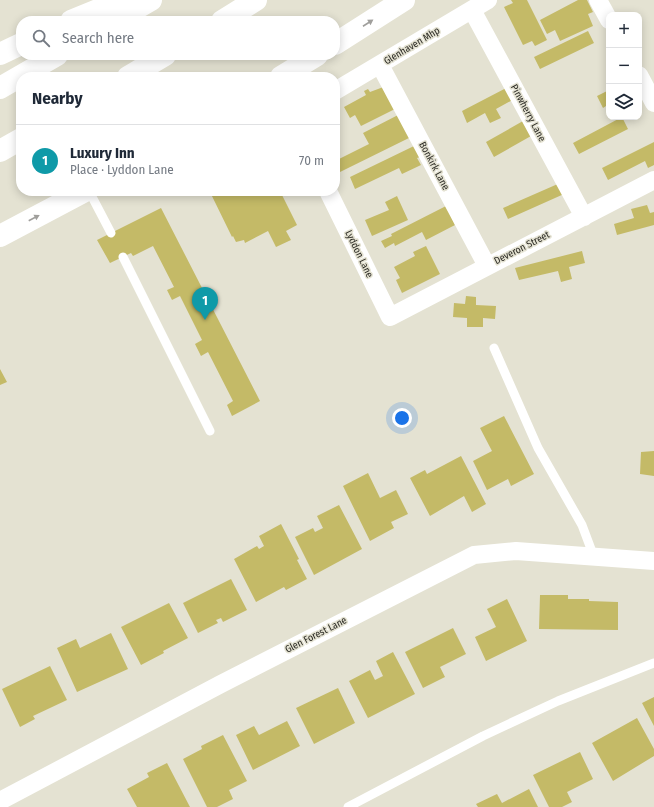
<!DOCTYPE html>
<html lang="en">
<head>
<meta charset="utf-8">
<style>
	:root { --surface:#fff; --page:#f6f6f7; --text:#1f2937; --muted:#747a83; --line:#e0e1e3; --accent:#6743bb }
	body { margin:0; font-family:"Fira Sans Condensed",sans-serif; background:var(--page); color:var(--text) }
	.controls { position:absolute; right:12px; top:12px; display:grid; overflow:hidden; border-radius:8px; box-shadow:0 2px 10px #0003 }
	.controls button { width:36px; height:36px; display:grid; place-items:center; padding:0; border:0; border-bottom:1px solid var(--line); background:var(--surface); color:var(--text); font:20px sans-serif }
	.you { position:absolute; left:402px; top:418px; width:14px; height:14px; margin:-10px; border:3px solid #fff; border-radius:50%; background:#1a73e8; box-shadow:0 0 0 6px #1a73e833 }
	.badge { display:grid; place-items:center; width:26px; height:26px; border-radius:50%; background:var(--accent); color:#fff; font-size:13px; font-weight:700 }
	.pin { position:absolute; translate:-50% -33px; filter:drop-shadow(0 1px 2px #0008) }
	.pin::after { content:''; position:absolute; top:21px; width:14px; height:12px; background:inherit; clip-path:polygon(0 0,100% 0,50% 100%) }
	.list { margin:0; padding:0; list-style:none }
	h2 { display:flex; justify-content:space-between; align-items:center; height:52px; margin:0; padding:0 16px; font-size:17px }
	h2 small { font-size:13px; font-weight:400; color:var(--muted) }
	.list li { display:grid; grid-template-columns:26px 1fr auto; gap:12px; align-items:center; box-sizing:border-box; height:72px; padding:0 16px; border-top:1px solid var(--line) }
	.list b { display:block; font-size:15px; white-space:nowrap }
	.list p { margin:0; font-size:13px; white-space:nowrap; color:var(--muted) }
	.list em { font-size:13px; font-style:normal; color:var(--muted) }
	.icon { flex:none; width:22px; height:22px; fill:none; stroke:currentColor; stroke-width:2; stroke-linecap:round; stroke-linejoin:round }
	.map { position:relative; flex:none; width:654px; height:807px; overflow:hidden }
	.search { position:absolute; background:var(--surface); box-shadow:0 2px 10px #0003; left:16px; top:16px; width:324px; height:44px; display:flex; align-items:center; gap:10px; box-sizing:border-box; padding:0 14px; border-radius:16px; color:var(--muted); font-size:15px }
	.panel { position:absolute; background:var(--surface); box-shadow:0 2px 10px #0003; left:16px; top:72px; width:324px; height:124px; border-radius:16px }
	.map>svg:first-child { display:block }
	.building { fill:#c4ba67 }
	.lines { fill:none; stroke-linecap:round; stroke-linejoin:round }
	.lane { stroke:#fff; stroke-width:9 }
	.street { stroke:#fff; stroke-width:18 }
	.secondary { stroke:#fff; stroke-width:22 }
	.highway { stroke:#fff; stroke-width:22 }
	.oneway { fill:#a09f9c }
	.labels { text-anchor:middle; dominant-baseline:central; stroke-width:3; stroke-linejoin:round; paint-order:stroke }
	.street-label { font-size:10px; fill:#2b2a24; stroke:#e4e2d2 }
</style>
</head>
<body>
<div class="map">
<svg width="654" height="807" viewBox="0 0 654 807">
	<rect width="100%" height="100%" fill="#e4e2d2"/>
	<path class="building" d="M511 0H527L547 40 535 46 532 41 523 45 504 7 513 3Z
		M578 0H587L593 12 588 14 593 26 560 41 555 30 547 34 540 20Z
		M588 31 594 43 540 69 534 57Z
		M512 85 518 97 496 109 501 118 490 123 485 113 467 123 462 111Z
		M386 86 397 108 361 126 355 115 350 118 344 107 366 95 364 91 368 89 370 92Z
		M609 90V104L603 108 597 96Z
		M400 114 411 137 338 173 335 168V161L369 144 363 133Z
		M622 117 628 129 579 154 573 143Z
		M523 121 531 136 494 157 486 142Z
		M654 142V165L648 168 645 161 608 180 602 168Z
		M414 146 420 157 417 158 421 165 402 174 399 168 355 189 350 177Z
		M560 183 564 194 508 219 503 208Z
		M213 191H280L297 225 286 231 291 240 276 247 268 231 245 243 244 240 236 242 233 236 232 237 210 192Z
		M397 196 408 220 372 236 365 220 389 210 385 202Z
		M647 205 650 213 654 212V225L617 235 614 224 634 218 631 209Z
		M446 206 455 225 426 240 422 232 395 246 394 243 385 248 381 241 392 236 391 234Z
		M161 208 260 401 232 416 227 405 233 401 208 352 201 356 195 344 202 340 180 296 172 300 167 290 174 287 153 246 133 256 131 253 110 263 97 240Z
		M426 246 440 274 402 293 396 280 400 278 394 267 415 256 413 252Z
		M582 251 585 263 569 267 572 279 561 282 558 271 519 280 515 268Z
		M466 296 476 297V305L496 306 495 319 483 318V327H467V318L453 317 454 303 465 304Z
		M0 369 7 382 0 385Z
		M504 416 534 474 511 486 508 479 487 490 473 461 492 451 480 428Z
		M654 451V476L640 474 641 452Z
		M461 456 486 504 472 512 464 496 430 516 410 478 425 470 427 474Z
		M368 473 380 498 396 490 408 514 391 522 394 528 370 541 343 486Z
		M339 505 362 549 314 575 295 537 313 528 315 532 323 528 317 516Z
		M281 524 299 559 297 560 307 579 286 590 284 587 256 602 234 559 257 546 259 549 264 546 259 536Z
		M231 579 247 610 223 622 221 618 216 620 218 623 198 633 183 603Z
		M540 595H568V599H589V601L618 602V630L539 629Z
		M507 599 527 641 486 661 475 637 496 627 487 609Z
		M169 603 188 638 163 651 164 653 141 665 121 627Z
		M453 628 466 654 440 667 445 677 423 688 405 652Z
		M111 633 128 669 77 692 57 648 76 639 80 648Z
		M393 652 415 694 368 718 349 681 370 670 375 680 383 676 376 661Z
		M50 666 67 700 33 716 35 719 20 727 2 689Z
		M338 688 355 723 314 744 296 708Z
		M654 697V726L642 703Z
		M637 718 654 749V756L613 781 592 743Z
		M287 721 300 746 253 770 236 735 254 726 259 735Z
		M223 735 247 781 229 790 233 799 217 807H207L183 759 202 749 201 746Z
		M580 752 593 779 567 792 572 802 562 807H549L533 775Z
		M167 763 190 807H137L127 789 149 777 147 773Z
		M529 789 538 807H478L476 804 497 794 502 803Z"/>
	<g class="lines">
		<path class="lane" d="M89 191 111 233
			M123 257 210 431
			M494 348 538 448 582 525 594 557
			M348 807 483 736 558 701 654 663"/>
		<path class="street" d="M598 0 609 20
			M472 10 584 217
			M380 65 487 266
			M639 75 654 103
			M335 91 488 0
			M328 191 390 317 654 180
			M0 801 221 684 474 555 516 551 654 561"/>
		<path class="secondary" d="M335 44 404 0
			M281 77 317 55
			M0 236 85 191"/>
		<path class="highway" d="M71 21 122 0
			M115 21 151 0
			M222 21 256 0
			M0 54 21 44
			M128 77 165 55
			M0 88 57 55
			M0 151 21 139"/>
	</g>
	<defs><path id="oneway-solid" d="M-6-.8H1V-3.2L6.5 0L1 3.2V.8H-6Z"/></defs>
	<g class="oneway">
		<use href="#oneway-solid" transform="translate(368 23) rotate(-33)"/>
		<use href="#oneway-solid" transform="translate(34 218) rotate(-28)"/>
	</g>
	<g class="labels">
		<g class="street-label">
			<text transform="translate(412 46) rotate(-31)">Glenhaven Mhp</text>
			<text transform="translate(528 113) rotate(62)">Pinwherry Lane</text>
			<text transform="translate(434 166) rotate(62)">Bonkirk Lane</text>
			<text transform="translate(522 248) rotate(-27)">Deveron Street</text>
			<text transform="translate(359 254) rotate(64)">Lyddon Lane</text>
			<text transform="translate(316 635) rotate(-27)">Glen Forest Lane</text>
		</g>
	</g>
</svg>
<div class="controls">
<button>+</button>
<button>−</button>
<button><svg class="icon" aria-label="layers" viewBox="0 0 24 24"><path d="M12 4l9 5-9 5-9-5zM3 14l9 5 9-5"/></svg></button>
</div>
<div class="you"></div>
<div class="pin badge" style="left:205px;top:320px;background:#0f9aa8">1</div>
<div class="search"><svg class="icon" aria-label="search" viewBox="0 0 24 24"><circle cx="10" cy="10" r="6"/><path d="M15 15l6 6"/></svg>Search here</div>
<section class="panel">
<h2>Nearby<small></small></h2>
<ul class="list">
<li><span class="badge" style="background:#0f9aa8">1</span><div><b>Luxury Inn</b><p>Place · Lyddon Lane</p></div><em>70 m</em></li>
</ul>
</section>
</div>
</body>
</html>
